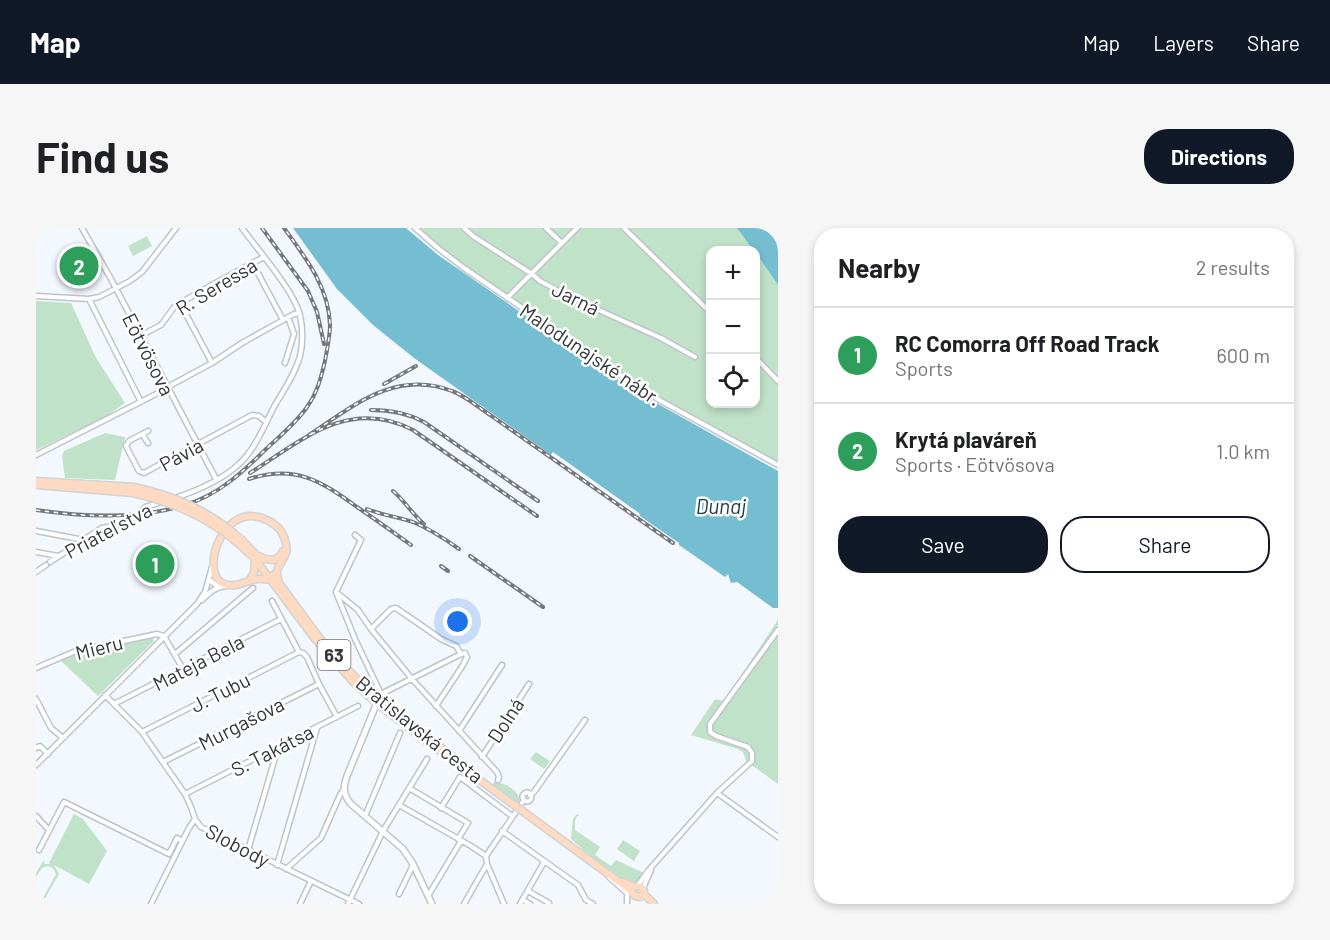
<!DOCTYPE html>
<html lang="en">
<head>
<meta charset="utf-8">
<style>
	:root { --surface:#fff; --page:#f6f6f6; --text:#202124; --muted:#757577; --line:#e0e0e0; --accent:#111827 }
	body { margin:0; font-family:Barlow,sans-serif; background:var(--page); color:var(--text) }
	.controls { position:absolute; right:18px; top:18px; display:grid; overflow:hidden; border-radius:12px; box-shadow:0 3px 9px #0003 }
	.controls button { width:54px; height:54px; display:grid; place-items:center; padding:0; border:0; border-bottom:2px solid var(--line); background:var(--surface); color:var(--text); font:30px sans-serif }
	.you { position:absolute; left:422px; top:394px; width:21px; height:21px; margin:-15px; border:4px solid #fff; border-radius:50%; background:#1a73e8; box-shadow:0 0 0 9px #1a73e833 }
	.badge { display:grid; place-items:center; width:39px; height:39px; border-radius:50%; background:var(--accent); color:#fff; font-size:20px; font-weight:700 }
	.pin { position:absolute; translate:-50% -50%; border:3px solid #fff; box-shadow:0 2px 6px #0006 }
	.list { margin:0; padding:0; list-style:none }
	h2 { display:flex; justify-content:space-between; align-items:center; height:78px; margin:0; padding:0 24px; font-size:26px }
	h2 small { font-size:20px; font-weight:400; color:var(--muted) }
	.list li { display:grid; grid-template-columns:39px 1fr auto; gap:18px; align-items:center; box-sizing:border-box; height:96px; padding:0 24px; border-top:2px solid var(--line) }
	.list b { display:block; font-size:22px; white-space:nowrap }
	.list p { margin:0; font-size:20px; white-space:nowrap; color:var(--muted) }
	.list em { font-size:20px; font-style:normal; color:var(--muted) }
	.actions { display:flex; gap:12px; padding:18px 24px }
	.actions a { flex:1; padding:14px 0; border:2px solid var(--accent); border-radius:24px; text-align:center; font-size:21px; color:var(--accent) }
	.actions .main { background:var(--accent); color:#fff }
	.icon { flex:none; width:33px; height:33px; fill:none; stroke:currentColor; stroke-width:2; stroke-linecap:round; stroke-linejoin:round }
	.map { position:relative; flex:none; width:742px; height:676px; overflow:hidden; border-radius:24px }
	header { display:flex; align-items:center; gap:36px; box-sizing:border-box; height:84px; padding:0 30px; background:var(--accent); color:#fff }
	header strong { font-size:28px }
	nav { display:flex; gap:33px; margin-inline-start:auto; font-size:21px }
	.intro { display:flex; align-items:center; justify-content:space-between; box-sizing:border-box; height:144px; padding:0 36px }
	h1 { margin:0; font-size:42px }
	.button { padding:15px 27px; border-radius:24px; background:var(--accent); color:#fff; font-size:21px; font-weight:700 }
	main { display:flex; gap:36px; padding:0 36px }
	aside { flex:1; background:var(--surface); border-radius:24px; box-shadow:0 3px 9px #0003 }
	.map>svg:first-child { display:block }
	.green { fill:#c0e2c8 }
	.water { fill:#75bdd1 }
	.lines { fill:none; stroke-linecap:round; stroke-linejoin:round }
	.minor-casing { stroke:#bfc4cc; stroke-width:7 }
	.secondary-casing { stroke:#bfc4cc; stroke-width:8 }
	.primary-casing { stroke:#d2d3d4; stroke-width:9 }
	.minor { stroke:#fff; stroke-width:4 }
	.secondary { stroke:#fff; stroke-width:5 }
	.primary { stroke:#fedac2; stroke-width:6 }
	.rail-casing { stroke:#74777c; stroke-width:4 }
	.rail { stroke:#fff; stroke-width:1.5; stroke-dasharray:4.5; stroke-linecap:butt }
	.primary-bridge-casing { stroke:#d2d3d4; stroke-width:9; stroke-linecap:butt }
	.primary-bridge { stroke:#fedac2; stroke-width:6 }
	.labels { text-anchor:middle; dominant-baseline:central; stroke-width:5; stroke-linejoin:round; paint-order:stroke }
	.shield { fill:#fff; stroke:#717275; stroke-width:1.5 }
	.shield-label { font-size:18px; font-weight:bold; fill:#34363a }
	.street-label { font-size:20px; fill:#34363a; stroke:#fff }
	.water-label { font-size:21px; font-style:italic; fill:#193b44; stroke:#fff }
</style>
</head>
<body>
<header>
<strong>Map</strong>
<nav><a>Map</a><a>Layers</a><a>Share</a></nav>
</header>
<div class="intro"><h1>Find us</h1><a class="button">Directions</a></div>
<main>
<div class="map">
<svg width="742" height="676" viewBox="0 0 742 676">
	<rect width="100%" height="100%" fill="#f3f7fe"/>
	<path class="green" d="M380 0H701L717 22H674V176H720V25L742 57V234L621 169 474 70 408 24Z
		M111 8 116 18 97 28 92 18Z
		M0 73 35 75 59 128 89 175 67 190 0 222Z
		M69 205 89 209 79 252 29 250 26 228 28 223Z
		M126 325 132 340 119 351 105 333Z
		M742 392V556L710 533 707 524 702 521 655 507 679 471 688 473Z
		M113 409H116L118 413 62 468 23 431 44 423Z
		M500 524 514 533 508 541 494 531Z
		M458 554C468 554 479 561 484 570L481 576 459 559 457 556Z
		M38 586 47 591 71 623 53 656 18 637 23 646 7 674 4 676H0L6 672 20 646 17 640 12 638 6 640 0 649V645L7 633 9 634 8 636H15L13 635Z
		M542 586 543 588H541L539 593V602L564 619 559 627 575 638 580 632 606 644 608 647C605 651 603 656 598 656 589 657 545 620 536 612L535 610 537 591 540 587Z
		M587 612 604 623 598 633 581 621Z"/>
	<path class="water" d="M257 0H370L402 27 597 162 742 243V380H737L701 354 695 355 692 346 689 349 643 317V315L604 288 603 285 517 224 515 227 378 130 337 97 301 61Z
		M701 0H742V57L720 25V22H717Z"/>
	<g class="lines">
		<g class="minor-casing">
			<path id="minor" d="M46 0 75 51 180 251
				M379 0 403 21 428 40 599 157 625 173 742 237
				M428 0 437 8 496 46 504 53 536 70 625 110 659 129
				M510 0 526 15
				M588 0 674 84
				M217 36 247 92
				M0 68 53 71 63 69 94 53 106 44 140 0
				M471 70 541 0
				M53 71 105 174
				M144 75 176 135
				M104 108 125 97 139 78 183 53 228 29
				M720 130 742 153
				M249 135 258 106 252 89
				M112 203 93 213 90 218 103 243 108 245 216 187 223 188 230 194
				M106 206 112 215
				M0 227 126 163 137 156 176 135 206 115 258 86 263 85
				M139 270C160 263 187 251 203 236 219 222 229 196 239 177 248 162 259 146 264 128 267 115 267 101 264 87 258 63 222 22 206 0
				M0 303 48 312
				M319 307 325 312 300 364 319 411 345 466
				M0 324 22 328
				M14 334 66 300 92 295 100 289 109 279 126 274
				M0 344 10 337
				M173 352 183 359
				M300 364 322 382 335 401 376 451 461 544 463 549 462 552
				M166 372C173 365 179 359 190 358
				M236 373 263 424 267 425 271 429 283 456 301 489
				M335 401 355 381 360 380 405 411 420 418 425 426
				M128 408 147 441
				M139 426 217 360
				M0 440 40 423 121 406 128 408
				M345 466 425 426 429 425 431 429 427 437 400 478
				M69 467 106 504 149 566 155 579 159 591 165 599 323 676
				M0 471 15 500 27 510
				M78 476 245 391
				M423 503 466 437
				M106 504 263 424
				M0 520 4 518 12 526
				M446 529 493 456
				M127 534 283 456
				M0 537 161 376 169 364 176 339
				M373 560 432 595 422 611
				M486.5 569a4.5 4.5 0 1 1 9 0a4.5 4.5 0 1 1-9 0Z
				M681 565 742 609
				M149 566 322 478
				M494 567 498 564 549 492
				M363 577 435 618 450 628
				M405 580 424 549 476 588
				M0 588 13 602
				M329 588 364 505
				M466 603 542 657 550 672 557 676
				M3 622 28 574 133 626 141 610 146 613
				M212 622 242 520
				M241 637 281 500
				M250 641 285 610 304 567 308 561
				M573 649 591 665V676
				M602 657 612 643 681 565 716 533V525L712 519 680 508 674 504V496L742 402
				M607 660 615 642
				M492 663 513 675 512 676
				M363 666 377 637
				M392 668 425 613
				M487 672 494 676
				M115 676 153 600 159 591
				M264 676 275 653
				M312 676 347 603 391 531
				M428 676 451 636
				M468 676 451 636 450 628 488 572
				M484 676 508 634"/>
		</g>
		<g class="secondary-casing">
			<path id="secondary" d="M342 472 311 548C307 559 307 566 314 575L367 621 377 636 396 676"/>
		</g>
		<g class="primary-casing">
			<path id="primary" d="M0 253 98 259
				M0 257 97 265
				M206 312 225 332
				M203 316 219 331 279 411 319 456 340 475 386 510 478 577
				M223 328 229 331 238 332 244 328 247 323
				M237 347 288 416
				M235 352C230 352 226 350 221 351 209 352 199 362 186 355 165 344 185 276 226 290 234 293 240 296 245 303 248 308 252 319 250 325 246 337 237 338 243 355
				M213 353 218 345 219 331
				M299 428 326 456 342 471 419 530
				M485 582 594 662 599 668 604 669 608 666
				M587 654 596 658 606 659 608 663V666L618 676"/>
		</g>
		<use href="#minor" class="minor"/>
		<use href="#secondary" class="secondary"/>
		<use href="#primary" class="primary"/>
		<g class="rail-casing">
			<path id="rail" d="M226 0 272 63 281 84 288 116
				M348 156 380 138
				M335 182C354 182 371 185 388 194L502 273
				M273 207C317 178 360 141 416 163 427 167 437 175 447 182L637 315
				M214 245C266 212 313 169 377 202L501 288
				M213 251C259 236 285 253 321 279 339 291 357 304 375 317
				M357 263C369 273 376 286 388 296
				M331 281C346 287 362 289 377 294 394 301 409 311 423 321
				M0 282C48 289 102 292 149 277 182 267 206 245 230 221 244 208 260 195 271 179 281 165 285 150 289 133 291 121 294 109 294 97 293 59 269 29 248 0
				M434 328 507 379
				M405 338 412 343"/>
		</g>
		<use href="#rail" class="rail"/>
		<g class="primary-bridge-casing">
			<path id="primary-bridge" d="M98 259C142 269 172 282 206 312
				M97 265C137 274 172 289 203 316
				M478 577 485 582"/>
		</g>
		<use href="#primary-bridge" class="primary-bridge"/>
	</g>
	<g class="labels">
		<rect class="shield" x="281.5" y="412" width="33" height="30" rx="4.5"/>
		<g class="shield-label">
			<text x="298" y="427">63</text>
		</g>
		<g class="street-label">
			<text transform="translate(180 58) rotate(-31)">R. Seressa</text>
			<text transform="translate(540 70) rotate(26)">Jarná</text>
			<text transform="translate(113 126) rotate(63)">Eötvösova</text>
			<text transform="translate(555 126) rotate(34)">Malodunajské nábr.</text>
			<text transform="translate(145 226) rotate(-29)">Pávia</text>
			<text transform="translate(72 302) rotate(-28)">Priateľstva</text>
			<text transform="translate(63 419) rotate(-14)">Mieru</text>
			<text transform="translate(162 434) rotate(-27)">Mateja Bela</text>
			<text transform="translate(184 464) rotate(-27)">J. Tubu</text>
			<text transform="translate(469 492) rotate(-57)">Dolná</text>
			<text transform="translate(205 495) rotate(-27)">Murgašova</text>
			<text transform="translate(384 501) rotate(39)">Bratislavská cesta</text>
			<text transform="translate(236 522) rotate(-27)">S. Takátsa</text>
			<text transform="translate(202 617) rotate(28)">Slobody</text>
		</g>
		<g class="water-label">
			<text x="685" y="277">Dunaj</text>
		</g>
	</g>
</svg>
<div class="controls">
<button>+</button>
<button>−</button>
<button><svg class="icon" aria-label="locate" viewBox="0 0 24 24"><circle cx="12" cy="12" r="6"/><path d="M12 2v4M12 18v4M2 12h4M18 12h4"/></svg></button>
</div>
<div class="you"></div>
<div class="pin badge" style="left:119px;top:336px;background:#2e9e5b">1</div>
<div class="pin badge" style="left:43px;top:38px;background:#2e9e5b">2</div>
</div>
<aside>
<h2>Nearby<small>2 results</small></h2>
<ul class="list">
<li><span class="badge" style="background:#2e9e5b">1</span><div><b>RC Comorra Off Road Track</b><p>Sports</p></div><em>600 m</em></li>
<li><span class="badge" style="background:#2e9e5b">2</span><div><b>Krytá plaváreň</b><p>Sports · Eötvösova</p></div><em>1.0 km</em></li>
</ul>
<div class="actions"><a class="main">Save</a><a>Share</a></div>
</aside>
</main>
</body>
</html>
